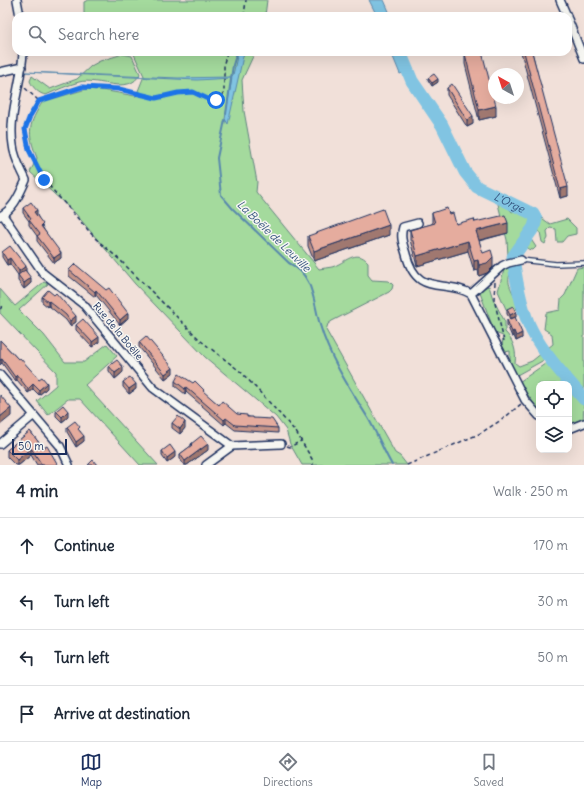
<!DOCTYPE html>
<html lang="en">
<head>
<meta charset="utf-8">
<style>
	:root { --surface:#fff; --page:#f2f2f3; --text:#1f2937; --muted:#747a83; --line:#e0e1e3; --accent:#1b2f5e }
	body { margin:0; font-family:Delius,sans-serif; background:var(--page); color:var(--text) }
	.controls { position:absolute; right:12px; bottom:12px; display:grid; overflow:hidden; border-radius:8px; box-shadow:0 4px 16px #0002 }
	.controls button { width:36px; height:36px; display:grid; place-items:center; padding:0; border:0; border-bottom:1px solid var(--line); background:var(--surface); color:var(--text); font:20px sans-serif }
	.compass { position:absolute; left:488px; top:68px; width:36px; height:36px; border-radius:50%; background:var(--surface); box-shadow:0 4px 16px #0002; rotate:321deg }
	.scale { position:absolute; left:12px; bottom:10px; width:55px; box-sizing:border-box; padding-left:4px; border:2px solid #1b2f5e; border-top:0; font-size:11px; line-height:14px; white-space:nowrap; color:#1b2f5e; -webkit-text-stroke:3px #f6f6f2; paint-order:stroke }
	.stop { position:absolute; width:12px; height:12px; margin:-9px; border:3px solid #1a73e8; border-radius:50%; background:#fff }
	.stop.end { background:#1a73e8; border-color:#fff; box-shadow:0 1px 4px #0008 }
	.list { margin:0; padding:0; list-style:none }
	h2 { display:flex; justify-content:space-between; align-items:center; height:52px; margin:0; padding:0 16px; font-size:17px }
	h2 small { font-size:13px; font-weight:400; color:var(--muted) }
	.list li { display:grid; grid-template-columns:26px 1fr auto; gap:12px; align-items:center; box-sizing:border-box; height:56px; padding:0 16px; border-top:1px solid var(--line) }
	.list b { display:block; font-size:15px; white-space:nowrap }
	.list em { font-size:13px; font-style:normal; color:var(--muted) }
	.icon { flex:none; width:22px; height:22px; fill:none; stroke:currentColor; stroke-width:2; stroke-linecap:round; stroke-linejoin:round }
	.map { position:relative; flex:none; width:584px; height:465px; overflow:hidden }
	.search { position:absolute; background:var(--surface); box-shadow:0 4px 16px #0002; left:12px; right:12px; top:12px; height:44px; display:flex; align-items:center; gap:10px; box-sizing:border-box; padding:0 14px; border-radius:12px; color:var(--muted); font-size:15px }
	.sheet { height:276px; background:var(--surface) }
	nav { display:flex; justify-content:space-around; align-items:center; box-sizing:border-box; height:56px; border-top:1px solid var(--line); background:var(--surface); font-size:11px; color:var(--muted) }
	nav a { display:grid; justify-items:center; gap:2px }
	nav .on { color:var(--accent) }
	.map>svg:first-child { display:block }
	.green { fill:#a4da9d; stroke:#60847e }
	.water { fill:#81c4e2; stroke:#5888ad }
	.lines { fill:none; stroke-linecap:round; stroke-linejoin:round }
	.stream { stroke:#5888ad; stroke-width:2 }
	.river { stroke:#81c4e2; stroke-width:13 }
	.service-casing { stroke:#1b2f5e; stroke-width:6 }
	.minor-casing { stroke:#1b2f5e; stroke-width:10 }
	.path { stroke:#1b2f5e; stroke-width:1.5; stroke-dasharray:4 3; stroke-linecap:butt }
	.service { stroke:#f6f6f2; stroke-width:3.5 }
	.minor { stroke:#f6f6f2; stroke-width:7 }
	.wall { fill:#c59488; stroke:#1b2f5e }
	.shaded-wall { fill:#a0786f; stroke:#1b2f5e }
	.building { fill:#e5ac9e; stroke:#1b2f5e }
	.route { stroke:#1a73e8; stroke-width:5 }
	.labels { text-anchor:middle; dominant-baseline:central; stroke-width:3; stroke-linejoin:round; paint-order:stroke }
	.street-label { font-size:10px; fill:#1b2f5e; stroke:#f6f6f2 }
	.water-label { font-size:11px; font-style:italic; fill:#34547f; stroke:#f6f6f2 }
</style>
</head>
<body>
<div class="map">
<svg width="584" height="465" viewBox="0 0 584 465">
	<rect width="100%" height="100%" fill="#f1e0d9"/>
	<filter id="ink" filterUnits="userSpaceOnUse"><feTurbulence type="fractalNoise" baseFrequency=".025" numOctaves="2"/><feDisplacementMap in="SourceGraphic" scale="8" xChannelSelector="R" yChannelSelector="G"/><feConvolveMatrix kernelMatrix="1 2 1 2 8 2 1 2 1" color-interpolation-filters="sRGB"/></filter>
	<g filter="url(#ink)">
		<path class="green" d="M88 0H267L265 16H84V2Z
			M133 52H255L242 80 244 111 257 182 256 192 319 269C323 268 328 268 332 267 345 263 356 248 368 262V275L372 280 389 281 393 285 392 289 389 292 332 321 328 324 326 330 395 453 400 456 407 465H302L290 444 286 430 276 417 205 357 135 284 75 213 30 172 37 158C27 132 28 125 43 101L90 88 136 96 144 76Z
			M123 54 132 56 140 74C129 96 98 77 79 82 68 85 57 90 46 95 39 94 33 88 30 81L32 76 50 89 77 79 91 66 100 61Z
			M500 201H503L512 212 516 210 529 216H539L550 224 567 219 576 228V234L567 236 562 242H557L556 229 550 228 547 231 548 238 545 244 542 242 540 232 537 231 530 238 536 247 533 250 528 249 521 239 518 240 517 245 522 256C521 259 518 260 516 263 503 283 510 284 518 304L516 310 512 311 506 309 498 291 508 256 507 240 498 204Z
			M584 267V391C571 382 565 366 553 355L517 375 510 368V351L505 352 502 350 503 336 495 333 480 293 483 288 489 286 493 299 505 322V332C513 340 517 351 515 363L519 366 532 361 553 344 552 334 544 329 546 313 560 310 561 299 565 295 577 268Z
			M44 282 48 284 19 310 44 335 65 362H84L107 344 117 356 85 385 158 465H140L80 399H68L48 415 37 401 56 385V372L0 313V289L15 306Z
			M552 359 568 384H539V411L519 382Z
			M569 386 584 402 583 423 569 425Z"/>
		<path class="water" d="M369 0H384L391 16H377Z
			M238 52H244L228 124 225 119 232 78 197 80 24 72 178 78 229 77 233 75Z
			M391 52H403L408 71 400 74Z"/>
		<g class="lines">
			<path class="stream" d="M226 114 233 65 237 52
				M225 120 217 158 221 195 233 209 289 263C314 275 313 301 320 325 330 359 350 389 368 418 377 433 383 450 392 465"/>
			<path class="river" id="s1" d="M400 52 412 81 442 125 465 172 477 187 533 214 536 219 534 227 513 257C516 280 521 310 532 331 545 356 566 378 584 399"/>
			<g class="service-casing">
				<path id="service" d="M521 260 556 264 584 263"/>
			</g>
			<g class="minor-casing">
				<path id="minor" d="M17 0 20 16
					M560 0 567 16
					M568 19 584 59
					M0 72 22 67
					M3 215 43 273 84 305 153 388 232 446
					M0 216C14 209 20 193 26 180 21 169 14 158 13 145 8 115 22 83 23 52
					M418 223 403 227C400 237 403 244 406 254 417 298 444 278 471 294L525 400 539 416
					M471 294 502 266 508 263 521 260
					M0 375 60 446 69 465
					M569 429 584 423
					M0 444 34 415
					M206 465 232 446 281 444"/>
			</g>
			<path class="path" d="M244 16 246 0
				M227 52 224 63V93L220 98 212 101 193 92 178 93 156 98 119 89 82 87 39 101 30 116 25 129 29 150 44 180 95 238 121 261 201 341 241 372 269 402 296 432 312 459 313 465
				M25 88 39 101
				M495 282 494 299 504 341
				M0 309 4 305
				M287 446 290 447 301 441
				M407 465 479 434 503 419 521 404"/>
			<use href="#service" class="service"/>
			<use href="#minor" class="minor"/>
		</g>
		<path class="wall" d="M521 52H532L568 196 560 198Z
			M465 54 496 116 479 120 465 64Z
			M428 78 438 82 432 86 428 80Z
			M447 88 473 124 467 127 447 95Z
			M23 208 37 215 43 228 61 258 54 263 37 241V236L29 225V221L23 213Z
			M432 213 449 214 456 224 475 222 508 233 479 241 483 253 493 267 487 273 479 276 478 270 474 271 468 251 417 266 410 240V230L432 224Z
			M389 235 314 261 308 246V236Z
			M2 252 26 271 31 283 24 289 18 281V275L10 264 7 265 2 257Z
			M75 264 128 318 120 325 96 295 95 297 69 276V270Z
			M48 290 76 322 70 326 66 320 49 306 48 307 42 302V297Z
			M507 309 516 317 515 318 522 338 516 341 514 336 512 337 507 325V320L510 319 507 314Z
			M76 325 99 342 92 347 76 330Z
			M0 340 18 359 47 388 39 395 33 389 28 393 17 380 15 381 2 363 0 365Z
			M139 342 173 373 165 379 139 347Z
			M109 366 123 372 115 379 109 371Z
			M175 381 204 393 219 405 237 414 253 418 278 428V433L235 430 226 423 224 425 186 392 185 394 175 386Z
			M123 382 136 389 129 394 123 387Z
			M56 411 68 417 62 422 56 416Z
			M172 423 185 428 180 434 172 428Z
			M67 427 80 431 84 441 76 447 67 432Z
			M30 431 43 448 58 465H37L31 455 19 465H15L7 457V450Z
			M191 444 208 450 187 465H184L180 459V454L191 446Z
			M162 451 175 457 167 463 162 456Z"/>
		<path class="shaded-wall" d="M438 79V82L432 86V83Z
			M496 106V116L479 120V110Z
			M473 116V124L467 127V120Z
			M568 187V196L560 198V189Z
			M37 210V215L34 218V212Z
			M508 223V233L476 241V231Z
			M389 225V235L314 261V251Z
			M468 241V251L417 266V256Z
			M61 253V258L54 263V258Z
			M493 257V267L487 273 479 276V265Z
			M10 258V264L7 265V260Z
			M478 260V270L474 271V261Z
			M26 266V271L19 276V271Z
			M31 278V283L24 289V283Z
			M96 290V295L95 297V292Z
			M49 301V306L48 307V302Z
			M516 312V317L510 320V315Z
			M128 313V318L120 325V320Z
			M76 316V322L70 326V321Z
			M514 331V336L512 337V332Z
			M522 333V338L516 341V336Z
			M99 337V342L92 347V342Z
			M2 359V363L0 365V360Z
			M123 367V372L115 379V373Z
			M173 368V373L165 379V374Z
			M17 375V380L15 381V377Z
			M47 383V388L39 395V390Z
			M33 384V389L28 393V389Z
			M136 384V389L129 394V389Z
			M186 387V392L185 394V389Z
			M11 408V416L0 425V417Z
			M68 411V417L62 422V417Z
			M226 418V423L224 425V420Z
			M185 422V428L180 434V429Z
			M84 436V441L76 447V442Z
			M208 444V450L187 465H185V461Z
			M31 448V455L19 465H17V460Z
			M175 452V457L167 463V458Z"/>
		<path class="building" d="M471 52H482L496 106 479 110 465 54Z
			M524 52H532L568 187 560 189Z
			M434 74 438 79 432 83 428 78Z
			M452 84 473 116 467 120 447 88Z
			M31 202 37 210 34 212 43 224 41 226 61 253 54 258 37 236 40 234 29 220 31 219 23 208Z
			M447 208 449 214 453 213 456 224 474 219 475 222 505 215 508 223 476 231 483 253 491 250 493 257 487 263 479 265 478 260 474 261 468 241 417 256 410 230 435 223 432 213Z
			M383 209 389 225 314 251 308 236Z
			M10 246 26 266 19 271 10 258 7 260 2 252Z
			M75 264 106 290 109 288 128 313 120 320 96 290 95 292 69 270Z
			M25 270 31 278 24 283 18 275Z
			M48 290 54 295 56 293 76 316 70 321 66 315 49 301 48 302 42 297Z
			M513 306 516 312 510 315 507 309Z
			M515 317 522 333 516 336 514 331 512 332 507 320Z
			M83 319 99 337 92 342 76 325Z
			M146 336 173 368 165 374 139 342Z
			M0 340 18 359 20 358 39 379 42 377 47 383 39 390 33 384 28 389 17 375 15 377 2 359 0 360Z
			M117 360 123 367 115 373 109 366Z
			M179 374 193 383 195 381 204 390 203 391 219 405 222 401 237 414 247 415V417H253V418L272 419 278 428 235 425 226 418 224 420 186 387 185 389 175 381Z
			M130 377 136 384 129 389 123 382Z
			M0 395 11 408 0 417Z
			M63 405 68 411 62 417 56 411Z
			M178 416 185 422 180 429 172 423Z
			M75 421 80 427 78 429 84 436 76 442 67 427Z
			M30 431 43 448 47 446 58 465H42L31 448 17 460 7 450Z
			M201 436 208 444 185 461 180 454 192 445 191 444Z
			M170 445 175 452 167 458 162 451Z
			M93 460 97 465H88Z"/>
	</g>
	<g class="lines" filter="url(#ink)">
		<path class="route" d="M44 180 29 150 25 129 30 116 39 101 82 87 119 89 156 98 178 93 193 92 212 101 216 100"/>
	</g>
	<g class="labels">
		<g class="street-label">
			<text transform="translate(118 331) rotate(50)">Rue de la Boëlle</text>
		</g>
		<g class="water-label">
			<text stroke="none"><textPath href="#s1" startOffset="192">L'Orge</textPath></text>
			<text transform="translate(274 236) rotate(44)">La Boële de Leuville</text>
		</g>
	</g>
</svg>
<div class="controls">
<button><svg class="icon" aria-label="locate" viewBox="0 0 24 24"><circle cx="12" cy="12" r="6"/><path d="M12 2v4M12 18v4M2 12h4M18 12h4"/></svg></button>
<button><svg class="icon" aria-label="layers" viewBox="0 0 24 24"><path d="M12 4l9 5-9 5-9-5zM3 14l9 5 9-5"/></svg></button>
</div>
<svg class="compass" viewBox="-18 -18 36 36"><path d="M0-13l5 13h-10z" fill="#e53935"/><path d="M0 13l5-13h-10z" fill="#747a83"/></svg>
<div class="scale">50 m</div>
<div class="stop" style="left:216px;top:100px"></div>
<div class="stop end" style="left:44px;top:180px"></div>
<div class="search"><svg class="icon" aria-label="search" viewBox="0 0 24 24"><circle cx="10" cy="10" r="6"/><path d="M15 15l6 6"/></svg>Search here</div>
</div>
<section class="sheet">
<h2>4 min<small>Walk · 250 m</small></h2>
<ul class="list">
<li><svg class="icon" aria-label="ahead" viewBox="0 0 24 24"><path d="M12 20V5M6 11l6-6 6 6"/></svg><div><b>Continue</b></div><em>170 m</em></li>
<li><svg class="icon" aria-label="left" viewBox="0 0 24 24"><path d="M17 20v-9H6M10 6l-5 5 5 5"/></svg><div><b>Turn left</b></div><em>30 m</em></li>
<li><svg class="icon" aria-label="left" viewBox="0 0 24 24"><path d="M17 20v-9H6M10 6l-5 5 5 5"/></svg><div><b>Turn left</b></div><em>50 m</em></li>
<li><svg class="icon" aria-label="arrive" viewBox="0 0 24 24"><path d="M6 21V4h12l-3 4 3 4H6"/></svg><div><b>Arrive at destination</b></div></li>
</ul>
</section>
<nav>
<a class="on"><svg class="icon" aria-label="map" viewBox="0 0 24 24"><path d="M3 6l6-2 6 2 6-2v14l-6 2-6-2-6 2zM9 4v14M15 6v14"/></svg>Map</a>
<a><svg class="icon" aria-label="directions" viewBox="0 0 24 24"><path d="M12 3l9 9-9 9-9-9zM9 14v-3h6M13 9l2 2-2 2"/></svg>Directions</a>
<a><svg class="icon" aria-label="saved" viewBox="0 0 24 24"><path d="M7 4h10v16l-5-4-5 4z"/></svg>Saved</a>
</nav>
</body>
</html>
